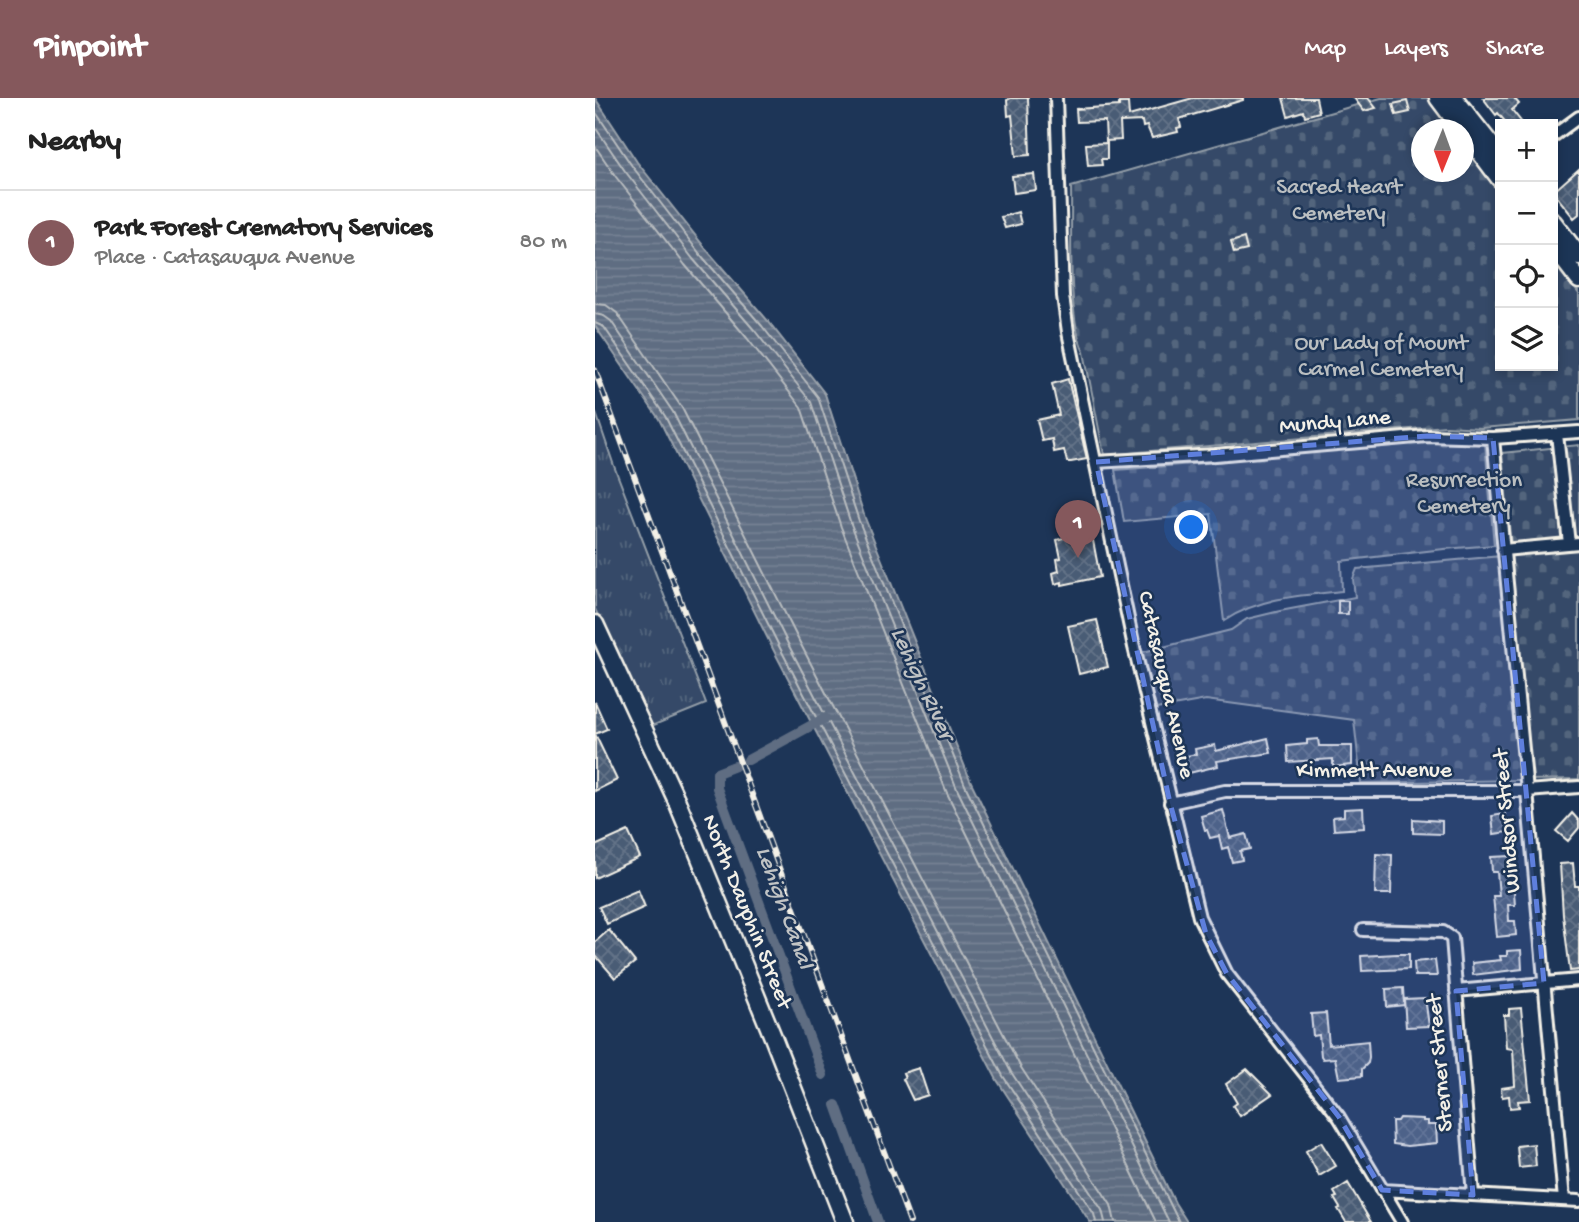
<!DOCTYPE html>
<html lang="en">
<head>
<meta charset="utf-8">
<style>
	:root { --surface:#fff; --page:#f2f2f2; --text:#222; --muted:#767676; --line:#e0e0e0; --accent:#85585c }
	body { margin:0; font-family:"Gochi Hand",sans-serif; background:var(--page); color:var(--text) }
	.controls { position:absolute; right:21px; top:21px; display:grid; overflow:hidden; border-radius:0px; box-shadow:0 4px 10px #0003 }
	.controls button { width:63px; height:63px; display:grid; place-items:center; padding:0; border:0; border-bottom:2px solid var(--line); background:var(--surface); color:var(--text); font:35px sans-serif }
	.compass { position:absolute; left:816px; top:21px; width:63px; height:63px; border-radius:50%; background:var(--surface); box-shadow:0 4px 10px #0003; rotate:181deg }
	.you { position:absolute; left:597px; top:430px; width:24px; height:24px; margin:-18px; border:5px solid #fff; border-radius:50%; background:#1a73e8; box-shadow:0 0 0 10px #1a73e833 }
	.badge { display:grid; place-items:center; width:46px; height:46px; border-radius:50%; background:var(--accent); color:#fff; font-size:23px; font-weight:700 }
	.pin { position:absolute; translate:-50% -58px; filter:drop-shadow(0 2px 4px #0008) }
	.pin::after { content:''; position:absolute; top:37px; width:24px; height:21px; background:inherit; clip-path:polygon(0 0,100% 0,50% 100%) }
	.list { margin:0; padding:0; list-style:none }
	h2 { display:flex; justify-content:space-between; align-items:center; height:91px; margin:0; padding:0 28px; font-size:30px }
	h2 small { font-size:23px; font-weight:400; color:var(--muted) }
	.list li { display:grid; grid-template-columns:46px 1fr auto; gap:21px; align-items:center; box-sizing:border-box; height:105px; padding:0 28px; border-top:2px solid var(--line) }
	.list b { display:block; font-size:26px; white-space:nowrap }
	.list p { margin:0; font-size:23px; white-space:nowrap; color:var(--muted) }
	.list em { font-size:23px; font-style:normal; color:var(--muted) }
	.icon { flex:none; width:38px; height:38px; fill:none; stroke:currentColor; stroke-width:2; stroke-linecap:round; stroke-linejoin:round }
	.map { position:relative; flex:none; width:984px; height:1124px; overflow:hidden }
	header { display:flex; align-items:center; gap:42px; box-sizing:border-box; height:98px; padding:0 35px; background:var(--accent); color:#fff }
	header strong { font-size:33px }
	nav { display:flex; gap:38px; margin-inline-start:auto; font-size:24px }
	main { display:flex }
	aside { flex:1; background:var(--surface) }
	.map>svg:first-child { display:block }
	.grass { fill:url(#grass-tufts); stroke:#949ea8; stroke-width:2 }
	.cemetery { fill:url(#cemetery-stones); stroke:#949ea8; stroke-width:2 }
	.water { fill:url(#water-rules); stroke:#9aa2ab; stroke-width:2 }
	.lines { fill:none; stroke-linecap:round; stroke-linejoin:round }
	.shore { stroke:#b8bcbf; stroke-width:2 }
	.canal { stroke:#5e6d82; stroke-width:10 }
	.building { fill:url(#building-cross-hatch); stroke:#f4f1e8; stroke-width:2 }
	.street-casing { stroke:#f4f1e8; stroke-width:16 }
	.secondary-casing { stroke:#f4f1e8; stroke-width:21 }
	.street { stroke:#1d3557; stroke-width:10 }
	.secondary { stroke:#1d3557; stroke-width:16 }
	.rail-casing { stroke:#f4f1e8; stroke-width:6 }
	.rail { stroke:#1d3557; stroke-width:3.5; stroke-dasharray:10; stroke-linecap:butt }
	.marked { fill:#5e7fdd; fill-opacity:0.2; stroke:#5e7fdd; stroke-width:5; stroke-dasharray:14 9; stroke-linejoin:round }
	.labels { text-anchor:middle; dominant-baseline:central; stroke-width:5; stroke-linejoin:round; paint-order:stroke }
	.park-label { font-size:23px; fill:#bbbfc1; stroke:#1d3557 }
	.street-label { font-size:23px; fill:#f4f1e8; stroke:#1d3557 }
	.water-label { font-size:24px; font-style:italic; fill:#c0c3c4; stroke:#1d3557 }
</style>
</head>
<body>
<header>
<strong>Pinpoint</strong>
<nav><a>Map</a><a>Layers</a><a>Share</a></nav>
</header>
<main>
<aside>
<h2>Nearby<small></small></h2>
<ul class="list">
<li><span class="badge">1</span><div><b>Park Forest Crematory Services</b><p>Place · Catasauqua Avenue</p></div><em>80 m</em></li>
</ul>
</aside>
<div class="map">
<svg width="984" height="1124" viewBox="0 0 984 1124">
	<defs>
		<pattern id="grass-tufts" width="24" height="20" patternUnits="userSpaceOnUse" patternTransform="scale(1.75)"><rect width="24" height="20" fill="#354a67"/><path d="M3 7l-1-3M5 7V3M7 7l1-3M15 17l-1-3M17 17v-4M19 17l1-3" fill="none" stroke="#53657d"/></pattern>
		<pattern id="cemetery-stones" width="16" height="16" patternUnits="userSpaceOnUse" patternTransform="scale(1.75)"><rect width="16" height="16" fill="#354a67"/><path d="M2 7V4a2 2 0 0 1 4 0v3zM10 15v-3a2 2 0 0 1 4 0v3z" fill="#53657d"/></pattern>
		<pattern id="water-rules" width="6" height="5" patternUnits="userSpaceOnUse" patternTransform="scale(1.75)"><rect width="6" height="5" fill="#5e6d82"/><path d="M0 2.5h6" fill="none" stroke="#768294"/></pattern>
		<pattern id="building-cross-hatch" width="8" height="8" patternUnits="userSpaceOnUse" patternTransform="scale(1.75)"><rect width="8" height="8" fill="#485b74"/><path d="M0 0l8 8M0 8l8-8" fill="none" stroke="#637388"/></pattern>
	</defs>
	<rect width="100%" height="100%" fill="#1d3557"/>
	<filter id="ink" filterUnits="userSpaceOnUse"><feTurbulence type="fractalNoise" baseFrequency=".0143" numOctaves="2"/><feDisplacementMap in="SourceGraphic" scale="14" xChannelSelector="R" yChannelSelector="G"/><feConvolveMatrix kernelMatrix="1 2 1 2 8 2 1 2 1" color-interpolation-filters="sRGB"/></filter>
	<g filter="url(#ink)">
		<path class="grass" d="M0 312 19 368 111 606 54 629 0 511Z"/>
		<path class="cemetery" d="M786 0H836L860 31 827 32V74H869V43L905 93V268H958V162L984 196V322L886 330 851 328 509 357 489 254C472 221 477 130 476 89Z
			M839 342 890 345 899 447 849 451 746 463 747 493C706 497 663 500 629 523L616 416 529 424 520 372 611 365 800 343Z
			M984 347V681L766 685 759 622 611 602 561 611 548 554 636 532 652 521 685 513 760 499 758 481 762 471 917 457 907 355Z"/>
		<path class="water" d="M0 0 42 64 111 151 173 223 230 296 270 420 376 684 580 1105 592 1124H495L402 982 179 553 64 321 0 228Z"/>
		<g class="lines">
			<path class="shore" d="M0 13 37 68 105 156 167 228 223 299 264 423 370 687 584 1124
				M0 29 30 73 98 161 160 233 216 304 256 426 362 691 574 1124
				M0 48 21 79 90 167 152 240 206 309 246 429 352 695 561 1124
				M0 206 11 207 22 215 87 310 203 541 425 968 516 1107 520 1124
				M0 216 9 218 16 223 78 314 193 546 416 974 507 1112 510 1124
				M0 225 9 229 70 318 185 550 408 978 499 1116 501 1124"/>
			<path class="canal" d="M153 662 230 620
				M140 668 122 675V690L228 977
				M241 1007 283 1124"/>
		</g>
		<path class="building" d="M416 0H433L435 57 421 58 417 17 413 18 412 2Z
			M598 0H648V2L584 21 586 29 582 30 583 34 557 40 552 28 548 29 547 23 525 24 526 42 511 43 510 23 482 24 481 11 524 8V5H533L534 18Z
			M688 0H721L724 14 710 18 708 13 693 18Z
			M759 0H773L781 10 769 13Z
			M888 0H919L924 6 917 12 928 26H912L903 15 901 17Z
			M812 3 815 14 801 17 798 6Z
			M512 45V61H506L507 67 493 68 491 46Z
			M984 71V116L979 120 958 94Z
			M439 76 441 92 419 95 417 78Z
			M423 114 426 126 410 130 406 119Z
			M649 140 652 152 639 155 636 144Z
			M473 281 492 361 476 364H472L469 352 459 354 457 341 447 343 442 322 464 317 457 286Z
			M491 406 505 479 467 487V484L460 486 458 475 464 473 462 461 466 460 462 442 481 436 476 408Z
			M743 503H753V516H743Z
			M502 522 513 569 484 576 473 528Z
			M0 604 12 631 0 636 22 682 0 693Z
			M673 640 676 655 622 663 623 668 590 676 587 659 601 656 600 651 620 647 621 653Z
			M723 641 724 648H757V667L738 669V661L693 664 692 648 712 646V642Z
			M768 710 769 730 739 732 738 719 749 718V711Z
			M628 712 635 740 651 736 655 751 645 753 647 762 637 764 633 749 627 751 624 738 615 740 612 732H610L606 718Z
			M977 715 984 723V730L973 743 961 733Z
			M910 716 913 734 899 736 897 718Z
			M818 721 847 723V736L818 735Z
			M33 733 45 759 0 780V748Z
			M781 756 797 757 796 796H780Z
			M916 758 920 807H913L914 823H920L921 837 902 839 898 798H904L902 774H897L896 759Z
			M978 765 980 788H984V872L975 873 968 817 965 766Z
			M43 792 50 809 12 826 4 809Z
			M14 832 40 864 20 880 0 857V844Z
			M926 852 927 871 878 877 877 865 906 862 905 858H912V853Z
			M802 856H814V871L767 873 766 858Z
			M840 862 842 878H820L819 864Z
			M808 890 809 907 792 909 791 891Z
			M830 900 834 928 811 929 809 901Z
			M926 910 935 1002 923 1003 924 1009 915 1010 914 998 907 999 906 990 920 988 918 951 911 950 909 917H914V911Z
			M731 915 734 947 773 943 774 959 773 965 767 971V978L744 980 740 960 728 961 726 958 724 937 718 938 716 916Z
			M324 970 333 997 318 1002 308 981 310 980 308 975Z
			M652 971 677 996 645 1018 638 1008 642 1005 631 986Z
			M804 1020 828 1021V1023H833V1027H841L842 1045 812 1048 798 1046 797 1023H802Z
			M726 1044 741 1068 724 1078 711 1053Z
			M939 1046 941 1068 924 1070 922 1048Z
			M753 1085 776 1124H751L743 1111 745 1110 739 1100 742 1099 739 1094Z"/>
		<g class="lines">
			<g class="street-casing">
				<path id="street" d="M461 0 468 198 473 234 539 549 604 819 632 876 744 1019 807 1124
					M958 38 984 19
					M962 336 974 446
					M898 340 932 693 969 1102
					M501 364 620 357 832 338 898 340 984 334
					M908 452 984 445
					M575 705 630 693H932L984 689
					M768 832 848 834 857 840 878 1097
					M861 893 984 882
					M787 1092 984 1103"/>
			</g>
			<g class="secondary-casing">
				<path id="secondary" d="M843 0 867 32
					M859 0 905 58
					M869 33 905 81
					M958 124 984 158
					M958 148 984 182
					M0 526 81 701 178 939 250 1124"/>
			</g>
			<use href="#street" class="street"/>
			<use href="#secondary" class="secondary"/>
			<g class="rail-casing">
				<path id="rail" d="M0 272 315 1124"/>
			</g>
			<use href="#rail" class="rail"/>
		</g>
	</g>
	<path class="marked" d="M832 338 898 340 949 885 861 893 878 1097 787 1092 744 1019 632 876 611 836 575 705 501 364Z"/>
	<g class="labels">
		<g class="park-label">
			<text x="744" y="90">Sacred Heart<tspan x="744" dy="26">Cemetery</tspan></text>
			<text x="786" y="246">Our Lady of Mount<tspan x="786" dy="26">Carmel Cemetery</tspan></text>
			<text x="869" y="383">Resurrection<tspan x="869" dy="26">Cemetery</tspan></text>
		</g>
		<g class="street-label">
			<text transform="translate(740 325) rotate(-5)">Mundy Lane</text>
			<text transform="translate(570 587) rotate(77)">Catasauqua Avenue</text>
			<text x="779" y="673">Kimmett Avenue</text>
			<text transform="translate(913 723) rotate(-95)">Windsor Street</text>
			<text transform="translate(151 814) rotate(68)">North Dauphin Street</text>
			<text transform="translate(846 965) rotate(-95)">Sterner Street</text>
		</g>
		<g class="water-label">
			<text transform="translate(326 586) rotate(65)">Lehigh River</text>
			<text transform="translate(188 810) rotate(70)">Lehigh Canal</text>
		</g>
	</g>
</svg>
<div class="controls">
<button>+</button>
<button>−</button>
<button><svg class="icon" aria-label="locate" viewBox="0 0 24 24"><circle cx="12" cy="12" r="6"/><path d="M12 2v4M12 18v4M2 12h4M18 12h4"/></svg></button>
<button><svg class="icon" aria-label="layers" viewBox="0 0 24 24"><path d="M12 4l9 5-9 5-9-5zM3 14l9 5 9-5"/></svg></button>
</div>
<svg class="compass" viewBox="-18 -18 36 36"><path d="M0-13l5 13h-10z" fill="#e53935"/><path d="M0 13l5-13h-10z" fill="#767676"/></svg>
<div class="you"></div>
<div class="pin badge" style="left:483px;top:460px">1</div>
</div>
</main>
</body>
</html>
